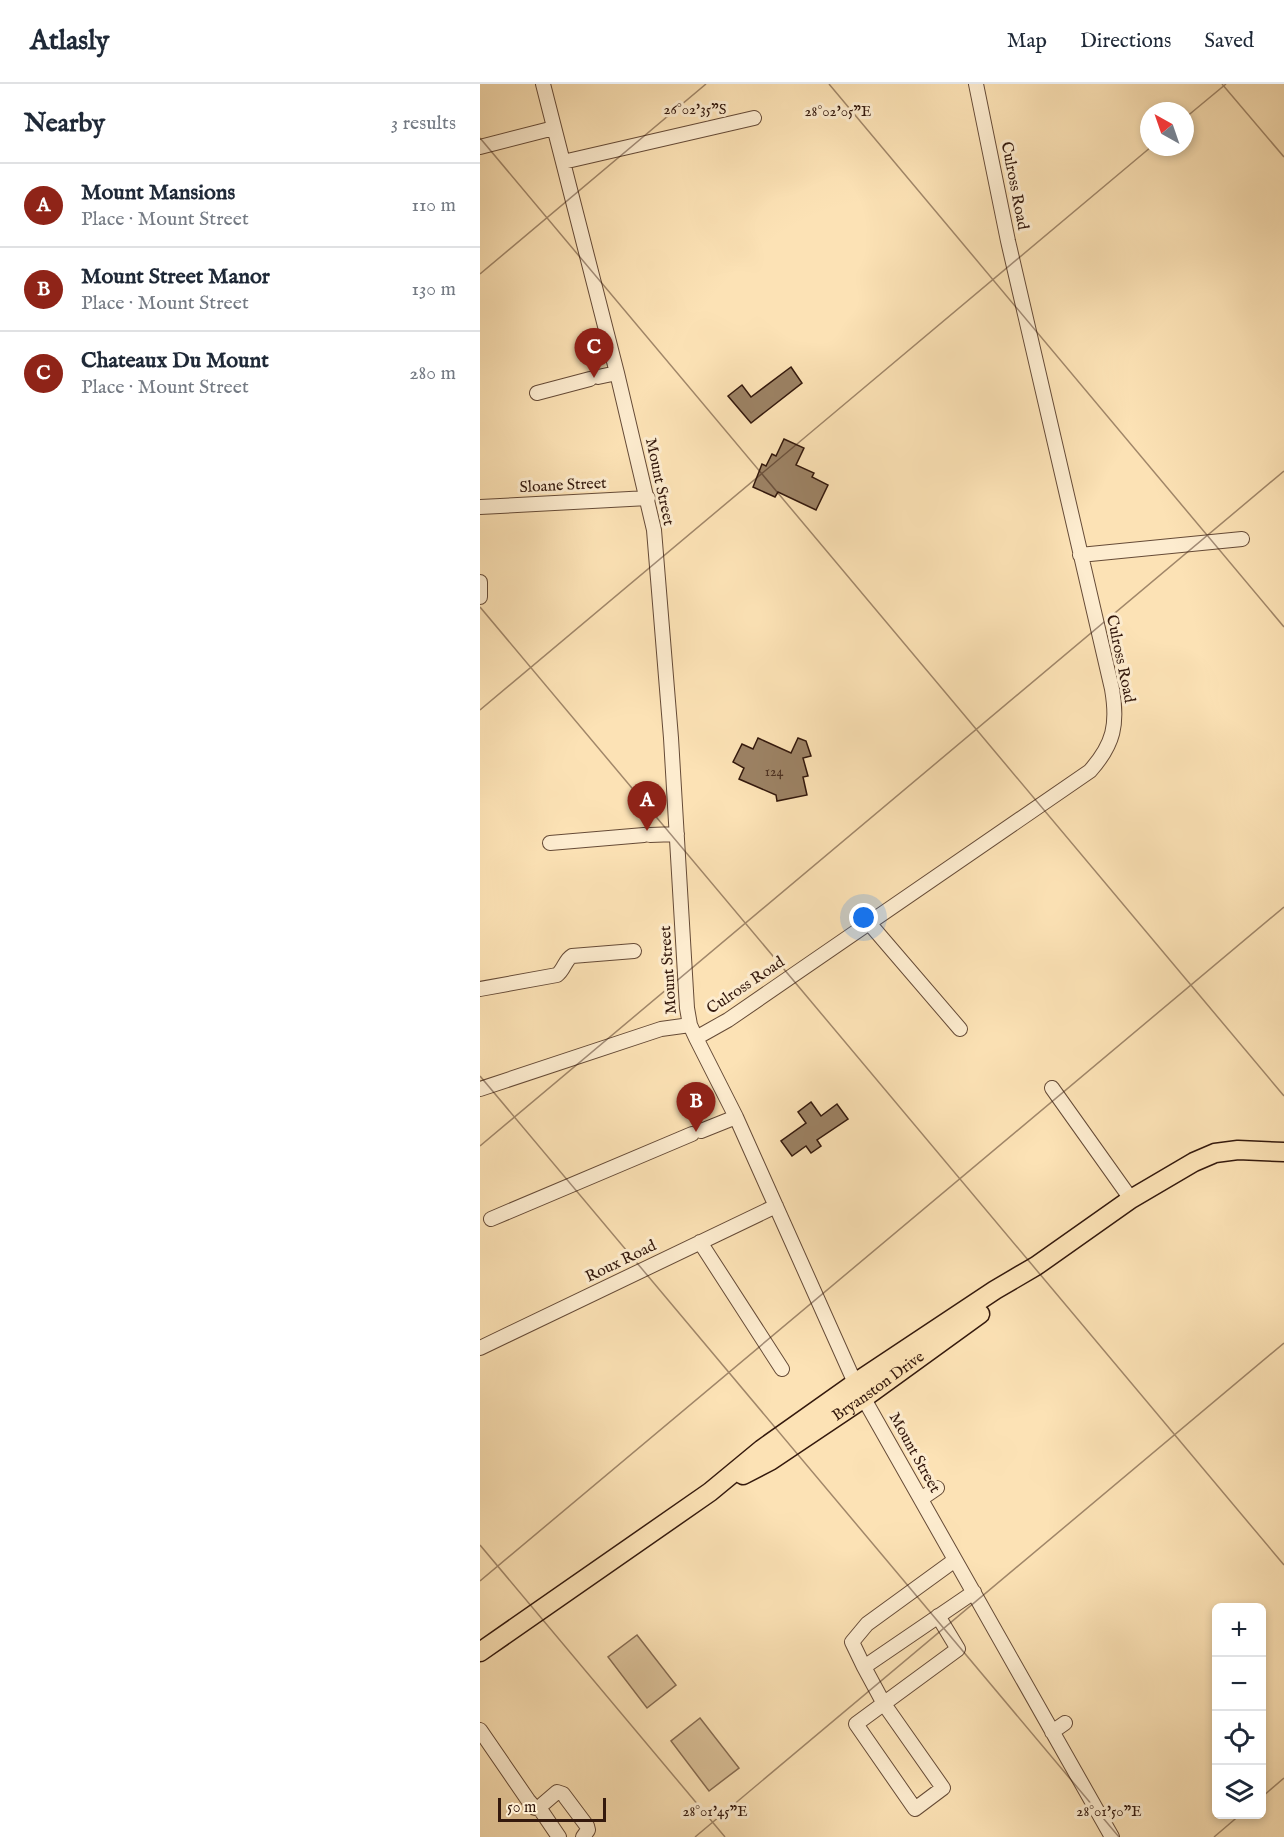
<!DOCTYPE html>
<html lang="en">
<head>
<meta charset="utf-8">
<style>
	:root { --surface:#fff; --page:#f6f6f7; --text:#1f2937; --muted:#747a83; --line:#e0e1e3; --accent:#8f2418 }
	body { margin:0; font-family:"IM FELL English",serif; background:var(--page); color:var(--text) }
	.controls { position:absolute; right:18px; bottom:18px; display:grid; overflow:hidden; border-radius:9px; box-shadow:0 3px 9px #0003 }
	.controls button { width:54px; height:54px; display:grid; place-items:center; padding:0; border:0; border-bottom:2px solid var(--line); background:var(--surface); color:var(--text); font:30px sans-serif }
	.compass { position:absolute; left:660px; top:18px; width:54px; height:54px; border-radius:50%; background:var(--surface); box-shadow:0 3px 9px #0003; rotate:320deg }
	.scale { position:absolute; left:18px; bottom:15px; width:108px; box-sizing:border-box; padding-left:6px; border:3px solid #34190d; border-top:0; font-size:16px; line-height:21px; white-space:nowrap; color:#34190d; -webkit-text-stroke:4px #fdeccf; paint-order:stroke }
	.you { position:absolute; left:384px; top:834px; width:21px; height:21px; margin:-15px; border:4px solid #fff; border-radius:50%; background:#1a73e8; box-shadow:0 0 0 9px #1a73e833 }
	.badge { display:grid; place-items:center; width:39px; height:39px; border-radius:50%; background:var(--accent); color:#fff; font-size:20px; font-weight:700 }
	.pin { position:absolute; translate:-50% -50px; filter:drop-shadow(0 2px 3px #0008) }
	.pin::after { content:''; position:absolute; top:32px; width:21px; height:18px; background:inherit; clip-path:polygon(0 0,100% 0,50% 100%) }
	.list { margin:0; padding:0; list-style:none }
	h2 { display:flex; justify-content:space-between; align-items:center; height:78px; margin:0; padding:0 24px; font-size:26px }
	h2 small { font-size:20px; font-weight:400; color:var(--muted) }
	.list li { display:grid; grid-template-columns:39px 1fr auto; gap:18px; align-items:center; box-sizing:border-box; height:84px; padding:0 24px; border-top:2px solid var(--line) }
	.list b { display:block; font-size:22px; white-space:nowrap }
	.list p { margin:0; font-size:20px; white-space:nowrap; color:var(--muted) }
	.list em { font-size:20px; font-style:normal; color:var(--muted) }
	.icon { flex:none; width:33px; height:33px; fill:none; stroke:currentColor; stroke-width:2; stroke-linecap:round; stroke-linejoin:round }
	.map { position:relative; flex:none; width:804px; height:1753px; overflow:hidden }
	header { display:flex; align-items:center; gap:36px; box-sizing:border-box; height:84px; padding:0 30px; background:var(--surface); border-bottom:2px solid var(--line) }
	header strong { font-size:28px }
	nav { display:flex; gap:33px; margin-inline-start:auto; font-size:21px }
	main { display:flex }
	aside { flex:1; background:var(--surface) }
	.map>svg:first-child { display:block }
	.green { fill:#dac098; stroke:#876c52; stroke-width:1.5 }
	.building { fill:#9c8264; stroke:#34190d; stroke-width:1.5 }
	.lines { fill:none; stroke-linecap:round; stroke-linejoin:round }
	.minor-casing { stroke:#664b37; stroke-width:16 }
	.major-casing { stroke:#34190d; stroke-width:21 }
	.minor { stroke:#fdeccf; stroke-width:14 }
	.major { stroke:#fce2b5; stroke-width:18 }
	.ticks { fill:none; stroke:#34190d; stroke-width:1.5; stroke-opacity:0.45 }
	.labels { text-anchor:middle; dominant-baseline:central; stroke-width:6; stroke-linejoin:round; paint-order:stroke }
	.number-label { font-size:14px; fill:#4e3323 }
	.street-label { font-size:16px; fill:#34190d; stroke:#fdeccf }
	.ticks-label { font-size:15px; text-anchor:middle; fill:#34190d; stroke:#fdeccf; stroke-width:6; stroke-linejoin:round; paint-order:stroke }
</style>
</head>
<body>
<header>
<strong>Atlasly</strong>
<nav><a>Map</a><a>Directions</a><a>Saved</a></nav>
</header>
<main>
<aside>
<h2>Nearby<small>3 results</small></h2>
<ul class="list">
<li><span class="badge">A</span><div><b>Mount Mansions</b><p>Place · Mount Street</p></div><em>110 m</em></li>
<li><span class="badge">B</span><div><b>Mount Street Manor</b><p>Place · Mount Street</p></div><em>130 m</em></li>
<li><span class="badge">C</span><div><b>Chateaux Du Mount</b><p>Place · Mount Street</p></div><em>280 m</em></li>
</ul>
</aside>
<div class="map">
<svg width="804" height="1753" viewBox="0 0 804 1753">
	<rect width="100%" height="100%" fill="#fce2b5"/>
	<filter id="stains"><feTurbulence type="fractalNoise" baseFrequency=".00333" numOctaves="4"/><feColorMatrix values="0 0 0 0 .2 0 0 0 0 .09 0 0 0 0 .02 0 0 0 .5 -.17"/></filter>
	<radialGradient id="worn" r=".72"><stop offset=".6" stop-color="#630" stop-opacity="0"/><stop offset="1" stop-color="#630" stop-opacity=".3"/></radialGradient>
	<path class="green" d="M157 1551 196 1601 167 1624 128 1573Z
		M220 1634 259 1684 229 1707 191 1657Z"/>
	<path class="building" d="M311 283 322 299 271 339 248 312 262 301 271 313Z
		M304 355 324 364 316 381 334 389 332 393 348 401 336 426 298 408 295 413 273 403 282 380 286 382 292 370 296 372Z
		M278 654 311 669 318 654 326 657 331 672 323 674 328 692 323 693 327 711 297 717 296 711 259 695 264 684 253 678 262 660 273 665Z
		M331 1018 341 1032 357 1020 368 1035 337 1056 341 1062 331 1069 326 1062 312 1072 301 1057 326 1039 318 1028Z"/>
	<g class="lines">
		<g class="minor-casing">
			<path id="minor" d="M63 0 137 289 174 446 191 654 207 924 210 941 216 954 256 1033 375 1299 632 1753
				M0 63 74 44
				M83 78 274 34
				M118 293 137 289
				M57 309 110 295
				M0 423 168 414
				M600 471 762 455
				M0 498V513
				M170 751 197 750
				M70 759 164 751
				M389 839 480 945
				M0 905 77 891C84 886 85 876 92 872L154 867
				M216 954 248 936 610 687C634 660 638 640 632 605L528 157 496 0
				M572 1004 651 1115
				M0 1005 181 945 210 941
				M221 1047 256 1033
				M11 1135 212 1050
				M220 1158 302 1285
				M0 1264 296 1122
				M441 1415 457 1404
				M475 1476 387 1540 372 1558 384 1583 494 1508
				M384 1583 404 1620 463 1704 435 1725 376 1640 478 1565 458 1532
				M0 1646 48 1716 55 1724 60 1725 79 1753
				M572 1648 585 1639
				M60 1725 63 1720 77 1708 83 1710 107 1742 108 1746 103 1753"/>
		</g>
		<g class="major-casing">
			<g id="major">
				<path id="s1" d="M263 1391 290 1377 384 1314 500 1230"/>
				<path d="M0 1568 230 1408 282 1365 375 1299 515 1206 556 1182 651 1115 714 1078 735 1069 758 1066 804 1068"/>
			</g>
		</g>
		<use href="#minor" class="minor"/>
		<use href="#major" class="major"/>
	</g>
	<path class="ticks" d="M349 0 804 543M742 0 804 73M705 34 746 0M0 54 804 1012M0 190 226 0M0 523 804 1481M0 626 671 63M0 992 639 1753M0 1062 804 387M0 1461 245 1753M0 1497 804 823M782 1713 804 1694M215 1753 804 1259M734 1753 761 1730"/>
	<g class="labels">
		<g class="number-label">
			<text x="294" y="688">124</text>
		</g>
		<g class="street-label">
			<text transform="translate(534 102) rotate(79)">Culross Road</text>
			<text transform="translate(179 398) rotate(78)">Mount Street</text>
			<text transform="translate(83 402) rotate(-3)">Sloane Street</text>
			<text transform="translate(640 575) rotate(78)">Culross Road</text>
			<text transform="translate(189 886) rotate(-94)">Mount Street</text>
			<text transform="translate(266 902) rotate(-34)">Culross Road</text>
			<text transform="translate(141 1178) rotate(-26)">Roux Road</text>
			<text stroke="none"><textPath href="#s1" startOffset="162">Bryanston Drive</textPath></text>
			<text transform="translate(434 1369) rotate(61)">Mount Street</text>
		</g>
	</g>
	<g class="ticks-label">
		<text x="215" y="30">26°02'35"S</text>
		<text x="358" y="32">28°02'05"E</text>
		<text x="235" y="1732">28°01'45"E</text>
		<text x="629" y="1732">28°01'50"E</text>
	</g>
	<rect width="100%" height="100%" filter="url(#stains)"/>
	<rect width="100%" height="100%" fill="url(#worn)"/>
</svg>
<div class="controls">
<button>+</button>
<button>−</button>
<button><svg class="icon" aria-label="locate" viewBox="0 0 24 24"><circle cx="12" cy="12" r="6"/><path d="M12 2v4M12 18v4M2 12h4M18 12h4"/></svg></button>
<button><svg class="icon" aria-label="layers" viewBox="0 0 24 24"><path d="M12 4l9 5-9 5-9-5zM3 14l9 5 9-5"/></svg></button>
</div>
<svg class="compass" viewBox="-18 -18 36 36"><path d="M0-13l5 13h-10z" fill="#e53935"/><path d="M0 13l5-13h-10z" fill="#747a83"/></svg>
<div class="scale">50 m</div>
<div class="you"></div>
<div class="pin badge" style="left:167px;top:747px">A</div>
<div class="pin badge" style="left:216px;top:1048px">B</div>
<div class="pin badge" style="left:114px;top:294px">C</div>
</div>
</main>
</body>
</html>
